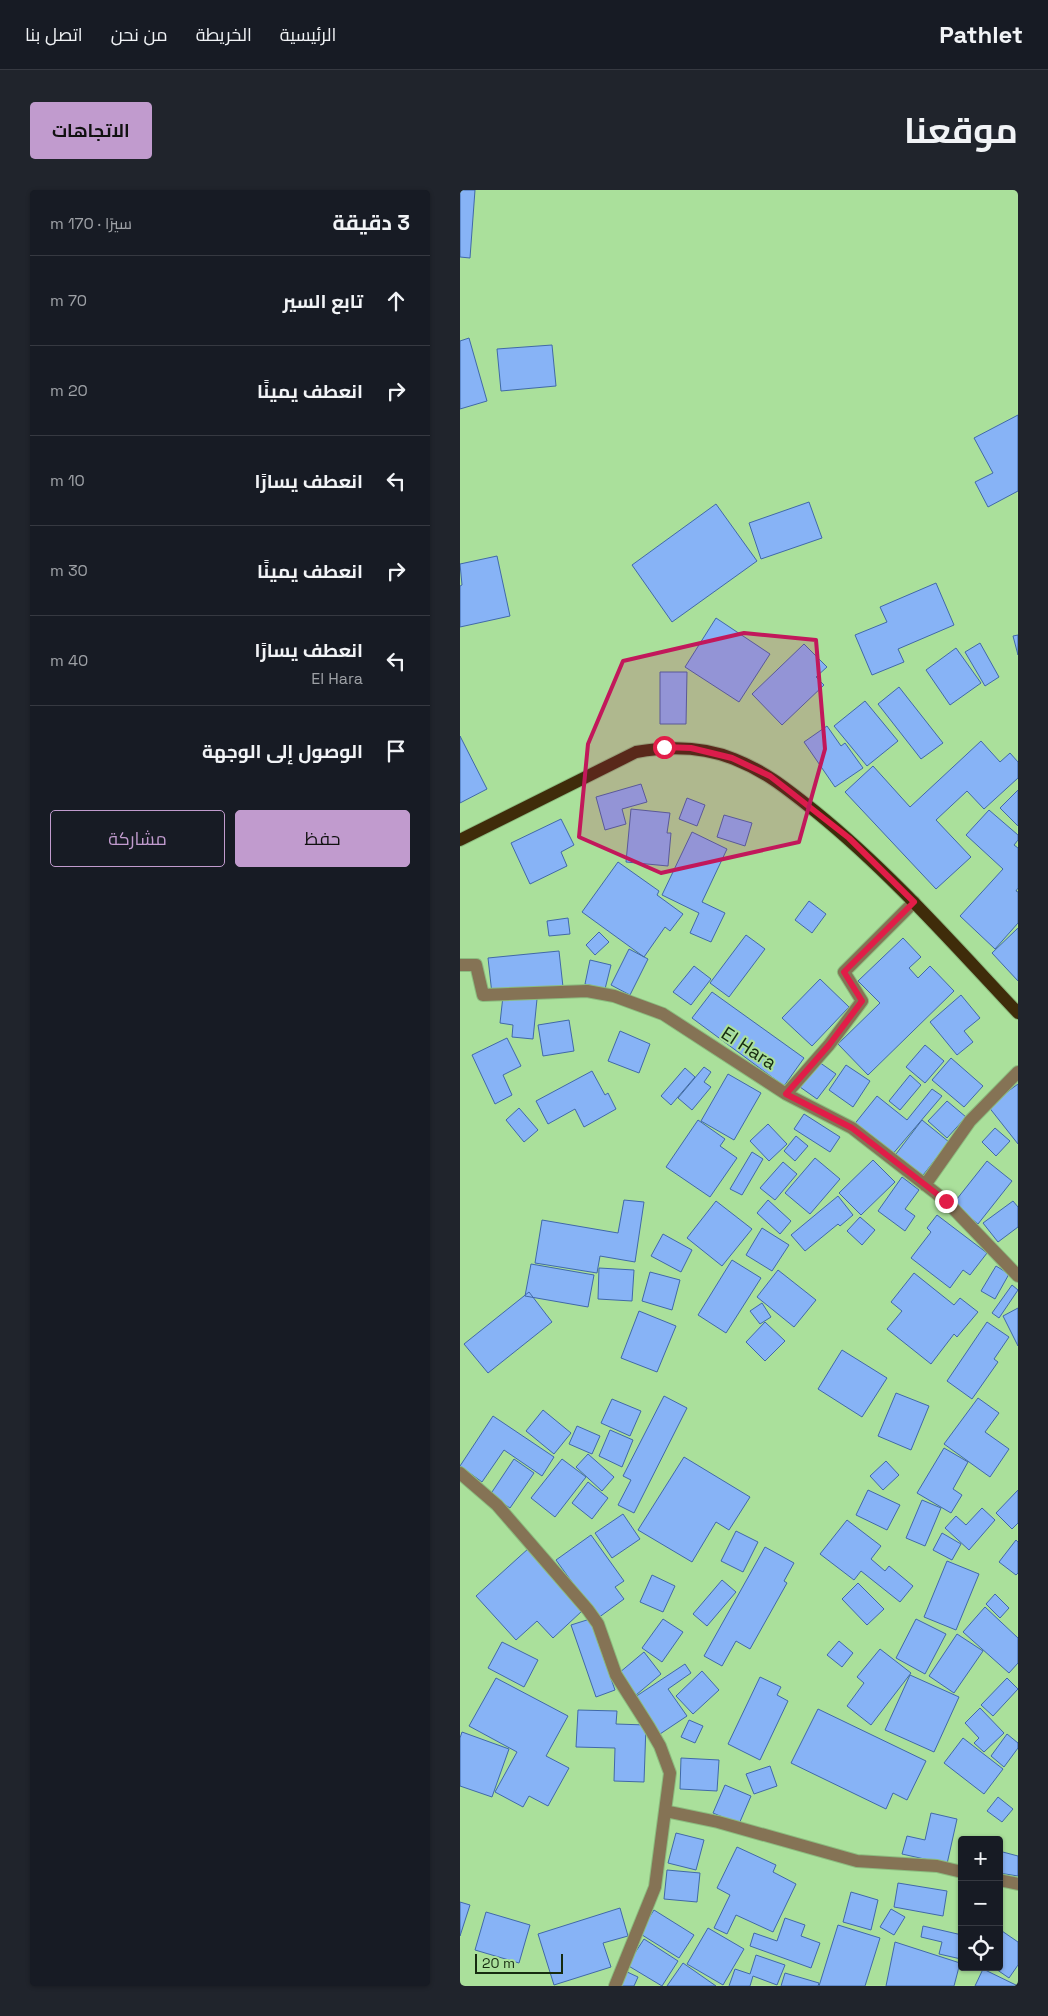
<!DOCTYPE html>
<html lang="ar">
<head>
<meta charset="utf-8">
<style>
	:root { --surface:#171b24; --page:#20242c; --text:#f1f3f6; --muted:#9ea1a6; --line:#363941; --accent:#c19bce }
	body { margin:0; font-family:"Space Grotesk",Cairo,sans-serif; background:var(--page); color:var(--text); direction:rtl }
	.controls { position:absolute; right:15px; bottom:15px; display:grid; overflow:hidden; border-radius:5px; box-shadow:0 1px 4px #0004 }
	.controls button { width:45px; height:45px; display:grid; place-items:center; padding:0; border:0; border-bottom:1px solid var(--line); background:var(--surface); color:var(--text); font:25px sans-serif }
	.scale { position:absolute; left:15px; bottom:12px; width:88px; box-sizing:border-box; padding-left:5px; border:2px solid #162b10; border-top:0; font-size:14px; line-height:18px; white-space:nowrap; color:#162b10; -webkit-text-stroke:4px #aae09b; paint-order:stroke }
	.stop { position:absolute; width:15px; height:15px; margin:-11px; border:4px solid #e11d48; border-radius:50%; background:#fff }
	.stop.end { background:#e11d48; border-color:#fff; box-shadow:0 1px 5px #0008 }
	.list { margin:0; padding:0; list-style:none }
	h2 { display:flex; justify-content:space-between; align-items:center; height:65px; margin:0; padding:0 20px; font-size:21px }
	h2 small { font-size:16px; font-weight:400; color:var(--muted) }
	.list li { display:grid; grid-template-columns:32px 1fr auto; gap:15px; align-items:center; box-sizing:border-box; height:90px; padding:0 20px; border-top:1px solid var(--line) }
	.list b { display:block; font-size:19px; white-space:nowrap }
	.list p { margin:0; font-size:16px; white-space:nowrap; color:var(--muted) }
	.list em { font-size:16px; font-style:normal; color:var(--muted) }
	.actions { display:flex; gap:10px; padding:15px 20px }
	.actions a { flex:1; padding:11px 0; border:1px solid var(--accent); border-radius:5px; text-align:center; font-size:18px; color:var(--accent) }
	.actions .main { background:var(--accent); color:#111 }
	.icon { flex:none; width:28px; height:28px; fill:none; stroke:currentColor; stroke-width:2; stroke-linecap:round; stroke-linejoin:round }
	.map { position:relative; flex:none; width:558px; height:1796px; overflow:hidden; direction:ltr; border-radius:5px }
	header { display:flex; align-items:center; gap:30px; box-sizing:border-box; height:70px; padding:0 25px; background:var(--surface); border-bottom:1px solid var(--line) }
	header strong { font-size:24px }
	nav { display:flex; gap:28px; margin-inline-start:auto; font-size:18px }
	.intro { display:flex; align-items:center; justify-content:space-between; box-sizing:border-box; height:120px; padding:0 30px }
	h1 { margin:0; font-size:35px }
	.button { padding:12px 22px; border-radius:5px; background:var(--accent); color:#111; font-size:18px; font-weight:700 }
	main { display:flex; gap:30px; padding:0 30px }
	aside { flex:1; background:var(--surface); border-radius:5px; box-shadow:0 1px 4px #0004 }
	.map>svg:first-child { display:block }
	.building { fill:#87b3f6; stroke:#4169a8 }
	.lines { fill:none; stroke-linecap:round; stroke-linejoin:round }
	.minor-casing { stroke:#8cbc7f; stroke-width:14 }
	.major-casing { stroke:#8cbc7f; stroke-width:14 }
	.minor { stroke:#857355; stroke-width:12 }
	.major { stroke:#3f2c0a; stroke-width:12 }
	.route { stroke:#e11d48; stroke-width:6 }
	.marked { fill:#c2185b; fill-opacity:0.2; stroke:#c2185b; stroke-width:4; stroke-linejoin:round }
	.labels { text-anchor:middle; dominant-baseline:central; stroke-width:4; stroke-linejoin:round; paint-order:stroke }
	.street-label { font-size:19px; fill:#162b10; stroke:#aae09b }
</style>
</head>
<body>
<header>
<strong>Pathlet</strong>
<nav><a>الرئيسية</a><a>الخريطة</a><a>من نحن</a><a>اتصل بنا</a></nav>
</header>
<div class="intro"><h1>موقعنا</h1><a class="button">الاتجاهات</a></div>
<main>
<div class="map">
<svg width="558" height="1796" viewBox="0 0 558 1796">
	<rect width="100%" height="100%" fill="#aae09b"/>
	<path class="building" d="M0 0H15L10 68 0 67Z
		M9 148 27 211 0 219V151Z
		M92 155 96 196 41 201 37 159Z
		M558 225V301L528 317 515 292 533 283 514 248Z
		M349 312 362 348 301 369 289 333Z
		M256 314 297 371 212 432 172 375Z
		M37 366 50 426 0 437V396L2 395 0 374Z
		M476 393 494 435 438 459 444 472 412 485 395 445 427 432 420 417Z
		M256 428 310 464 279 512 225 477Z
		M558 445V465L553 446Z
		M520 453 539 487 525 496 505 462Z
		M344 454 367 477 356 487 364 495 322 535 292 504Z
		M496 458 521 493 490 515 466 480Z
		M200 482H227L226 534H200Z
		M439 497 483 553 461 569 418 514Z
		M405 511 438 551 407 576 374 536Z
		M367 536 381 556 385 553 403 578 375 597 344 552Z
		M0 546 27 599 0 613Z
		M521 551 540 572 550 563 558 572V588L524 619 507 601 476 630 511 667 476 699 385 602 413 576 450 617Z
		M181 594 187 612 162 619 166 634 145 640 136 607Z
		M558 600V636L540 618Z
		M227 608 245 615 237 636 219 629Z
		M171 619 210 623 207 643H211L208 676 166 672Z
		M529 620 558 645V650L554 655 558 658V698L556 701 558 702V733L535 759 500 726 543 679 506 645Z
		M264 625 292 633 285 656 257 647Z
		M101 629 114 655 101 662 107 676 70 694 51 653Z
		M232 642 267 659 242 712 265 723 251 752 230 743 239 723 202 705Z
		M158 672 199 701 197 705 223 724 210 741 205 737 184 767 122 722Z
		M349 711 366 724 352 743 335 730Z
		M108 728 110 744 89 746 87 731Z
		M558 738V791L532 763Z
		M139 742 149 752 135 765 126 755Z
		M286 745 305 759 269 807 250 793Z
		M443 748 461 767 449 778 458 788 470 776 494 801 408 885 378 854 420 813 398 791Z
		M169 759 188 769 170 805 151 795Z
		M99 761 103 797 32 804 28 768Z
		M130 770 151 775 145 799 125 794Z
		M234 776 251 789 231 815 213 802Z
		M360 789 389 817 352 856 322 828Z
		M252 802 344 868 324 896 232 828Z
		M501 805 520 828 504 841 513 852 497 865 470 832Z
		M43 806 77 809 73 849 52 847 53 835 40 833Z
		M109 830 114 861 83 866 78 835Z
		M160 841 190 854 179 883 148 871Z
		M47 848 61 876 43 885 52 905 35 914 12 865Z
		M465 855 484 871 465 893 446 877Z
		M491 868 523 896 504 917 472 890Z
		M359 872 376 884 357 909 340 897Z
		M386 875 410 891 393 917 369 900Z
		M244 877 251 882 244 892 251 897 232 920 218 908Z
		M225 878 235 887 211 915 201 906Z
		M132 881 145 905 148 903 156 919 124 937 115 919 88 934 76 911Z
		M268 884 301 903 274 950 241 931Z
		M450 885 461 895 440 920 429 911Z
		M558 894V954L528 916Z
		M472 899 482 906 431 966 393 936 417 906 447 930Z
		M487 911 506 927 487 948 468 931Z
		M59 918 78 940 64 952 46 930Z
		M344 924 380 947 370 962 334 939Z
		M238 930 265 949 260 956 277 968 250 1007 206 977Z
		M462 930 489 952 460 989 433 968Z
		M308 934 327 954 309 971 290 951Z
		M535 938 550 951 536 966 522 952Z
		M336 946 348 956 335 971 324 961Z
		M292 962 303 969 282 1005 270 999Z
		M355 968 380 989 350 1024 325 1003Z
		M413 970 435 992 401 1025 379 1003Z
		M527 971 552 991 518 1034 493 1014Z
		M323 972 337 984 315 1010 300 998Z
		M442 987 459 1000 445 1019 455 1026 445 1041 418 1021Z
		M378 1006 393 1025 380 1036 378 1034 345 1061 331 1045Z
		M164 1010 184 1012 175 1072 140 1066 137 1083 75 1073 82 1030 158 1043Z
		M308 1010 331 1031 320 1044 297 1023Z
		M256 1011 292 1039 262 1076 227 1048Z
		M553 1011 558 1017V1037L538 1052 523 1033Z
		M477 1025 527 1063 510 1085 503 1080 490 1098 451 1068 471 1042 467 1038Z
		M400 1027 415 1040 402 1055 387 1041Z
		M302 1038 329 1055 312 1081 286 1065Z
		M203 1044 232 1060 221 1082 191 1066Z
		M272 1070 301 1088 266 1143 238 1125Z
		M71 1074 134 1085 128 1117 65 1106Z
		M536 1076 549 1084 535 1109 521 1101Z
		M139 1078 174 1080 172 1111 138 1109Z
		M318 1080 356 1110 334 1137 297 1107Z
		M190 1082 220 1090 212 1120 182 1111Z
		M454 1083 494 1115 500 1108 518 1122 497 1147 494 1144 471 1174 427 1139 442 1121 431 1112Z
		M552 1095 558 1100 539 1128 532 1123Z
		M69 1102 92 1132 28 1183 4 1154Z
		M302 1113 311 1127 300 1134 290 1121Z
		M558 1118V1156L543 1126Z
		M179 1121 216 1136 197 1182 161 1168Z
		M305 1132 325 1151 305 1171 286 1152Z
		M527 1132 549 1147 534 1169 538 1172 512 1209 487 1191Z
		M382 1160 427 1188 402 1227 358 1199Z
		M436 1203 469 1216 451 1260 418 1246Z
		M204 1206 227 1218 174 1323 158 1315 171 1290 163 1286Z
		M518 1208 539 1223 525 1242 549 1259 530 1287 484 1254Z
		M152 1209 181 1221 170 1246 141 1233Z
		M83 1220 111 1243 94 1264 66 1241Z
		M33 1226 94 1267 82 1286 44 1260 22 1292 0 1276Z
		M117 1236 140 1246 132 1264 109 1254Z
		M150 1240 173 1250 162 1277 139 1266Z
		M484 1258 508 1272 493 1299 502 1305 491 1323 457 1303Z
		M128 1264 154 1287 142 1301 116 1277Z
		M224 1267 290 1307 269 1340 256 1332 232 1372 178 1340Z
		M54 1269 74 1283 50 1318 30 1305Z
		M102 1269 126 1287 95 1327 71 1308Z
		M426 1271 439 1285 423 1300 410 1286Z
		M128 1292 148 1308 132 1329 112 1313Z
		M408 1300 440 1315 427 1340 396 1325Z
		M558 1300V1333L552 1339 536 1323Z
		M462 1310 481 1318 465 1356 446 1348Z
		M522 1318 535 1330 509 1360 485 1338 496 1326 506 1335Z
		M163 1324 180 1349 152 1368 135 1343Z
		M387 1330 421 1356 411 1369 425 1381 429 1376 453 1396 440 1412 401 1381 394 1390 360 1364Z
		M276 1341 298 1352 283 1382 261 1371Z
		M482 1343 501 1354 492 1370 473 1360Z
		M131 1345 164 1391 155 1397 164 1409 138 1428 96 1370Z
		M556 1350 558 1352V1383L556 1385 539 1372Z
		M305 1357 334 1373 324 1391 327 1393 290 1459 276 1451 262 1476 244 1466Z
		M69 1358 122 1421 93 1448 77 1431 56 1450 16 1406Z
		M487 1371 519 1384 496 1440 464 1427Z
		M192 1385 215 1396 203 1422 180 1412Z
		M262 1390 276 1402 247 1436 233 1424Z
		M398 1393 424 1419 407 1435 382 1409Z
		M535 1404 549 1418 540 1428 526 1414Z
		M525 1417 558 1448V1473L549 1483 503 1442Z
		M130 1429 155 1500 136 1507 111 1435Z
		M203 1429 223 1442 202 1472 182 1458Z
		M456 1429 486 1444 465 1484 436 1468Z
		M497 1444 523 1461 494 1503 469 1486Z
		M379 1451 393 1463 382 1477 367 1465Z
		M42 1452 78 1470 64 1497 28 1478Z
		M420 1459 451 1483 411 1535 387 1516 404 1493 397 1487Z
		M184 1462 201 1484 176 1505 159 1483Z
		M225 1474 231 1483 208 1499 227 1526 200 1544 175 1507Z
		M242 1481 259 1500 233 1524 216 1506Z
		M450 1485 499 1507 474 1562 425 1540Z
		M300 1487 321 1497 317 1505 328 1511 300 1570 268 1554Z
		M36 1488 108 1526 86 1566 109 1578 88 1616 69 1606 63 1617 35 1602 57 1562 9 1536Z
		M547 1488 558 1499 533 1526 521 1515Z
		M520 1518 544 1543 524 1562 514 1553 519 1548 505 1533Z
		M358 1519 466 1571 447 1610 433 1603 426 1619 331 1573Z
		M118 1520 157 1521 156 1534 186 1535 184 1592 154 1591 155 1558 116 1557Z
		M229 1530 243 1536 235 1553 221 1547Z
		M2 1542 49 1559 32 1607 0 1596V1548Z
		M547 1544 558 1553V1558L544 1577 531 1566Z
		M503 1548 543 1579 524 1604 484 1573Z
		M221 1568 259 1570 257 1601 220 1599Z
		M310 1576 317 1596 294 1604 286 1584Z
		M265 1595 291 1606 279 1634 253 1623Z
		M538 1607 553 1619 542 1632 527 1621Z
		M471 1623 497 1629 487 1674 442 1664 447 1646 465 1650Z
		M216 1643 244 1650 236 1680 208 1673Z
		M277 1657 316 1675 313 1682 336 1694 313 1742 276 1725 267 1744 254 1738 270 1705 257 1698Z
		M539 1661 558 1666V1686L539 1683Z
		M207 1680 240 1683 237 1712 204 1709Z
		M438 1693 487 1701 483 1726 434 1717Z
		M391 1702 418 1710 411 1740 383 1732Z
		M0 1712 10 1715 0 1746Z
		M160 1718 168 1746 143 1753 151 1777 94 1795 78 1744Z
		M431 1719 445 1727 434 1745 420 1737Z
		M194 1720 234 1745 219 1768 179 1743Z
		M26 1722 70 1735 59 1773 15 1760Z
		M325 1728 345 1735 341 1746 360 1753 351 1778 290 1756 294 1743 317 1751Z
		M378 1735 420 1748 405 1796H359Z
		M463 1736 502 1745 501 1769 479 1764 482 1752 461 1747Z
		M248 1738 284 1759 263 1795 227 1774Z
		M542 1741 558 1752V1775L549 1788 533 1777H539V1745Z
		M184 1749 218 1771 202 1796 167 1775Z
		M435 1752 500 1773 494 1796H426Z
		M296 1765 325 1775 317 1795 293 1786 290 1796H269L275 1779 290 1784Z
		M223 1773 256 1796H207Z
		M523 1779 558 1796H515Z
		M165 1781 178 1787 174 1796H159Z
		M325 1783 359 1793 358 1796H321Z"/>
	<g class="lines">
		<g class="minor-casing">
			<path id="minor" d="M0 775H16L23 805 127 801 154 806 203 824 326 904 392 938 486 1011 558 1086
				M326 904 369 855 402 811 384 782 454 712
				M465 995 510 931 558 882
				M0 1283 37 1315 128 1420 138 1434 156 1485 189 1537 200 1556 210 1583 195 1697 155 1796
				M205 1621 258 1632 397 1671 477 1676 502 1682
				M539 1690 558 1694"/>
		</g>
		<g class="major-casing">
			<path id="major" d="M0 650 176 562C209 556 242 556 274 569 307 582 328 600 356 622 430 682 493 754 558 823"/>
		</g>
		<use href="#minor" class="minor"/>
		<use href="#major" class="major"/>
	</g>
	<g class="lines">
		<path class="route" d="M204 557 231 558 272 568 310 586 389 648 454 712 384 782 402 811 369 855 326 904 392 938 486 1011"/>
	</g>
	<path class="marked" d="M284 443 356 450 365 559 339 652 201 683 119 647 128 554 163 471Z"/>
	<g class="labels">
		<g class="street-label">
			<text transform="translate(289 858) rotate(33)">El Hara</text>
		</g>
	</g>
</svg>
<div class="controls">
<button>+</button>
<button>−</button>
<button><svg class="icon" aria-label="locate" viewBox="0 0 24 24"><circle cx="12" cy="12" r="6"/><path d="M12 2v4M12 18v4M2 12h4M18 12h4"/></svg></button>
</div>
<div class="scale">20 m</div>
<div class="stop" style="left:204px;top:557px"></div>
<div class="stop end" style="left:486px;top:1011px"></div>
</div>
<aside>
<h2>3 دقيقة<small>سيرًا · 170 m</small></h2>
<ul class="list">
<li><svg class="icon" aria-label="ahead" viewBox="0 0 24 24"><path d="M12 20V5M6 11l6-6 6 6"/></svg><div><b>تابع السير</b></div><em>70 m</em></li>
<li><svg class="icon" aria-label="right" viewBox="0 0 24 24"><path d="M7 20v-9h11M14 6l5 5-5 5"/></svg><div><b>انعطف يمينًا</b></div><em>20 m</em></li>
<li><svg class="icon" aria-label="left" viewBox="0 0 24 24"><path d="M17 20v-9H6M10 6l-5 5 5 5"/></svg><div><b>انعطف يسارًا</b></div><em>10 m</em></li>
<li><svg class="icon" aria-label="right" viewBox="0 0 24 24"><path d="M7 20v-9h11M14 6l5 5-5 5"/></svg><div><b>انعطف يمينًا</b></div><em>30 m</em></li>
<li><svg class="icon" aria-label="left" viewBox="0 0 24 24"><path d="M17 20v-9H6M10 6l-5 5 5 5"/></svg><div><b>انعطف يسارًا</b><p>El Hara</p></div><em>40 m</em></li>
<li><svg class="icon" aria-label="arrive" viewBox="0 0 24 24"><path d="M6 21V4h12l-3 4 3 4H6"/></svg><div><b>الوصول إلى الوجهة</b></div></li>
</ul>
<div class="actions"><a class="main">حفظ</a><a>مشاركة</a></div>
</aside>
</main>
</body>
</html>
